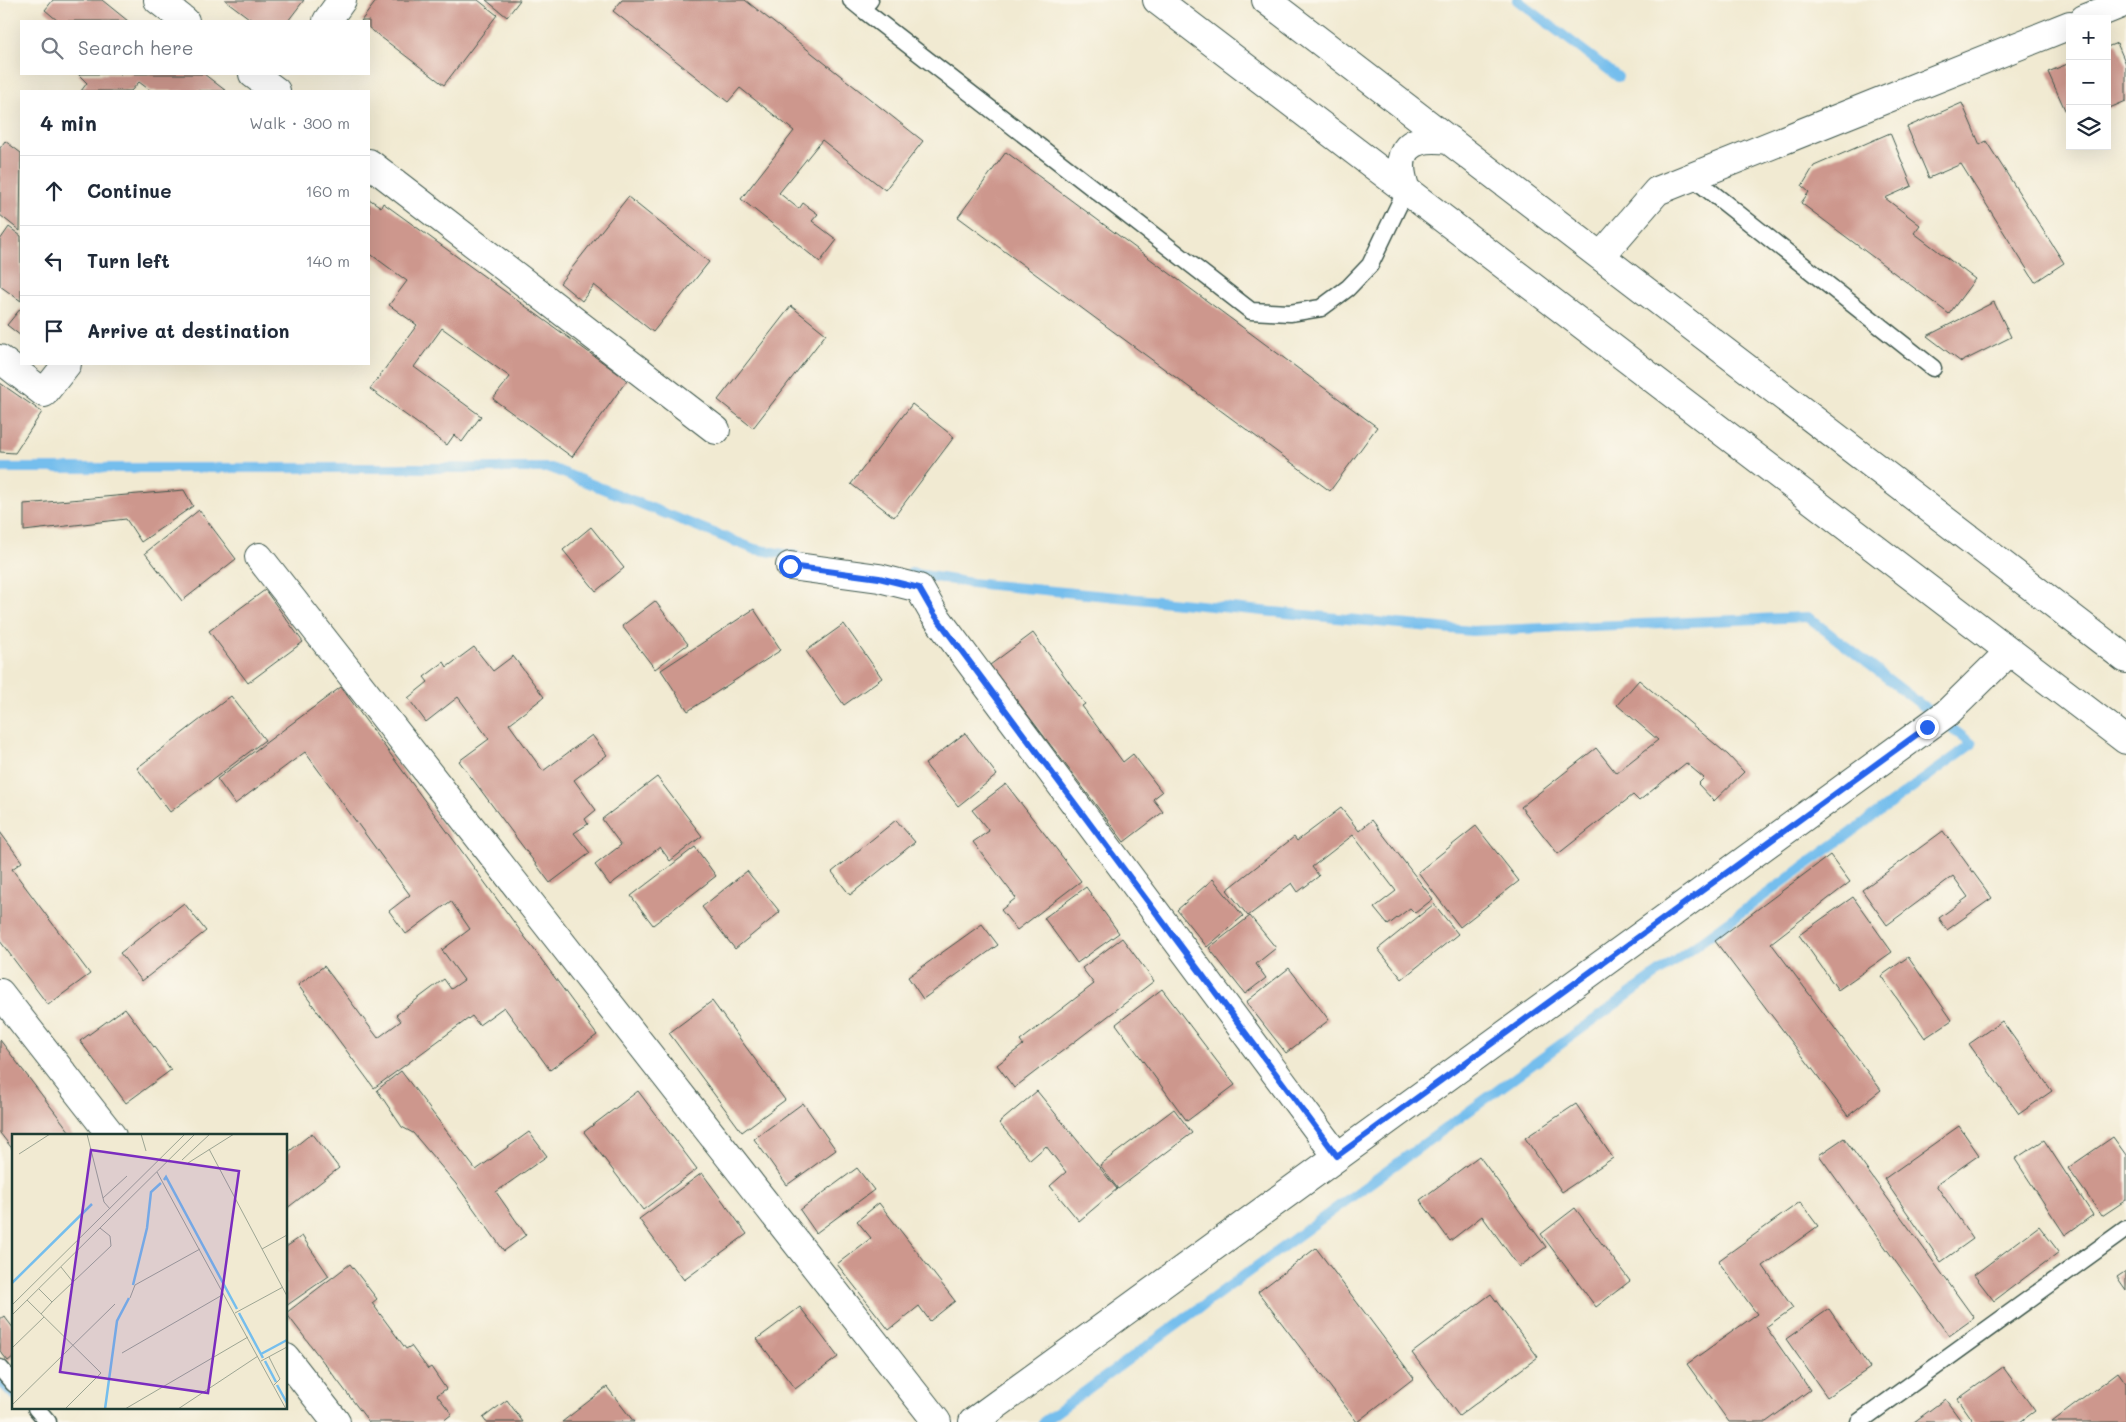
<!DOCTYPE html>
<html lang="en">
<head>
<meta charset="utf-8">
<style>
	:root { --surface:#fff; --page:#f2f2f3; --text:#1f2937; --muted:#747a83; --line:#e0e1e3 }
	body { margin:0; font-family:Mali,sans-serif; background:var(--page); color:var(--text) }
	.controls { position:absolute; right:15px; top:15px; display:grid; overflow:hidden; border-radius:0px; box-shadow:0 5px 20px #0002 }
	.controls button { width:45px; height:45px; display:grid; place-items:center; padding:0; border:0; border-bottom:1px solid var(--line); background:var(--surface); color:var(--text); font:25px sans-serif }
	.stop { position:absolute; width:15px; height:15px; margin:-11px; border:4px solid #2563eb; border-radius:50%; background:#fff }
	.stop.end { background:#2563eb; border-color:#fff; box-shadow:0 1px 5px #0008 }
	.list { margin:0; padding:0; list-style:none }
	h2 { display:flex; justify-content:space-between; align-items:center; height:65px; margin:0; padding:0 20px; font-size:21px }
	h2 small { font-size:16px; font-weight:400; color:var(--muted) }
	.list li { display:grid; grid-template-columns:32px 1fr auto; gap:15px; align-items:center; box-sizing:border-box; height:70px; padding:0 20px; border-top:1px solid var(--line) }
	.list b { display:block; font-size:19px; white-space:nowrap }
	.list em { font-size:16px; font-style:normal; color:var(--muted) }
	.icon { flex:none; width:28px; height:28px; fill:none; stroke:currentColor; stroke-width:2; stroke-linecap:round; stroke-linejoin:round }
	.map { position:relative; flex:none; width:2126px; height:1422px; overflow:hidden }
	.search { position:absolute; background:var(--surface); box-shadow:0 5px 20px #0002; left:20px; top:20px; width:350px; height:55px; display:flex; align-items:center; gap:12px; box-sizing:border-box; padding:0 18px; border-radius:0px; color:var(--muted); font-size:19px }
	.panel { position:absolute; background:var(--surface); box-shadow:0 5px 20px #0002; left:20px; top:90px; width:350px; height:275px; border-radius:0px }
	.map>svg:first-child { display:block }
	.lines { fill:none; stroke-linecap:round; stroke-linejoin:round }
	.stream { stroke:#75beed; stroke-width:10 }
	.building { fill:#cd978d }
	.lane-casing { stroke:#3e574c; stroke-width:19 }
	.street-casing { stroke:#3e574c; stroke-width:30 }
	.secondary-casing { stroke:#3e574c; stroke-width:30 }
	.highway-casing { stroke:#3e574c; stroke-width:30 }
	.lane { stroke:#fff; stroke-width:16 }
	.street { stroke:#fff; stroke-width:28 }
	.secondary { stroke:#fff; stroke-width:28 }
	.highway { stroke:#fff; stroke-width:28 }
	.route { stroke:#2563eb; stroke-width:6 }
	.inset-river { fill:none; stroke:#75beed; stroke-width:2.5 }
	.inset-road { fill:none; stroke:#9da593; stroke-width:1 }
	.view { fill:#7b2cbf; fill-opacity:0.15; stroke:#7b2cbf; stroke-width:2.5 }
	.inset-edge { fill:none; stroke:#1f3d34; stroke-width:2.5 }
</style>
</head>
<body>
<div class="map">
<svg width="2126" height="1422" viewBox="0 0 2126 1422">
	<rect width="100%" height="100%" fill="#fbf7ec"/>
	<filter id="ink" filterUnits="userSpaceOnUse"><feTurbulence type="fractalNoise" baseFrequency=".02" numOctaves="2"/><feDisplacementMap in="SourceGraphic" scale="10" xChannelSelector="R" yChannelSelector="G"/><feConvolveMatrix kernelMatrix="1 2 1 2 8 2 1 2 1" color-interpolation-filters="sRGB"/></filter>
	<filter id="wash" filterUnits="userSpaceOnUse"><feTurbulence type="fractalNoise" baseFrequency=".0096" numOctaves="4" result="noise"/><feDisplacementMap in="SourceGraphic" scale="20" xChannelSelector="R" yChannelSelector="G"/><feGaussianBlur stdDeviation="1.12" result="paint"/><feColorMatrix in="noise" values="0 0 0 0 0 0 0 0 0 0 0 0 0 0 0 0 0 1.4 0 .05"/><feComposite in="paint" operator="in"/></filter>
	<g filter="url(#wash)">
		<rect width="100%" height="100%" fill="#f1ead2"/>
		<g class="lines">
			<path class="stream" d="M1517 0 1618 77
				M0 468H551L754 549 796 556
				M911 573 971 583 1472 631 1808 617 1972 744 1043 1422
				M0 1381 14 1395"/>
		</g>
		<g id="blocks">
			<path class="building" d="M53 0H102L128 21H58L45 10Z
				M225 0H304L288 21H253Z
				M377 0H478L497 15 444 85 369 28V21H361Z
				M486 0H520L507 17Z
				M622 0H745L923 141 885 190 822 140 779 193 799 209 803 203 818 214 812 221 837 240 820 262 741 199 794 131 740 88 728 102 613 11Z
				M2117 43 2126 64V101L2107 109V47Z
				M2070 63V121L2048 72Z
				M78 74H204L226 91H151L139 82 131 91H81L87 83Z
				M1962 103 1980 145 1986 141 2064 263 2035 282 1961 164 1929 178 1907 127Z
				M1890 133 1912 186 1885 198 1920 225 1914 233 1975 279 1949 314 1801 203 1809 192 1802 186 1814 166Z
				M5 141 21 153 20 231 0 215V148Z
				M1006 152 1377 427 1330 491 958 217Z
				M628 197 709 262 653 332 594 285 582 301 560 283Z
				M369 199 381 207 383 203 627 380 572 457 493 399 510 377 442 328 414 367 481 416 462 442 454 435 447 445 370 389 417 325 389 305 407 281 369 253Z
				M9 227 21 236V301L0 286V240Z
				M1994 302 2011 337 1961 362 1927 336Z
				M791 306 826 334 753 428 718 400Z
				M21 308V336L7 325Z
				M0 383 42 412 15 453 0 452Z
				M912 404 954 437 894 517 851 484Z
				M184 490 193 506 141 542 126 519 24 531V504Z
				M199 510 236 559 182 601 145 553Z
				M591 527 624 568 596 591 563 550Z
				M265 590 303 642 248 683 209 631Z
				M655 601 688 644 655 669 622 626Z
				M754 609 781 650 688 711 661 670Z
				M844 624 882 678 844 705 806 651Z
				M1033 633 1085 704 1082 706 1123 762 1133 754 1162 792 1153 799 1163 812 1124 842 990 665Z
				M474 647 493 671 513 656 544 697 509 724 543 771 592 735 607 755 574 780 596 810 585 819 588 824 574 833 590 853 550 883 459 761 489 739 458 697 426 722 408 698 428 682 424 677 444 662 447 667Z
				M1639 680 1728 755 1744 772 1714 801 1698 784 1704 778 1686 763 1639 801 1633 795 1558 854 1521 807 1596 748 1616 773 1658 740 1617 705Z
				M341 687 597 1035 550 1070 504 1007 479 1025 472 1016 374 1088 298 985 324 966 378 1038 401 1021 396 1015 444 979 451 989 464 980 442 950 470 929 451 901 406 934 389 911 410 895 305 752 235 804 217 779Z
				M231 696 265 740 170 812 137 768Z
				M965 733 997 775 958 806 925 764Z
				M657 777 702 836 670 861 660 847 610 885 595 865 621 845 602 819Z
				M1006 784 1081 881 1017 930 1001 910 1016 898 973 842 989 831 972 810Z
				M1341 808 1359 831 1372 820 1433 899 1415 913 1410 908 1388 925 1374 908 1396 891 1353 835 1312 867 1319 876 1298 892 1292 883 1248 916 1227 890 1294 837 1297 841Z
				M896 820 915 842 850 895 832 872Z
				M1476 826 1519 881 1460 927 1418 872Z
				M1943 831 1992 898 1947 930 1939 918 1968 897 1953 876 1887 925 1862 890Z
				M0 832 22 862 12 869 90 974 48 1005 0 941Z
				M695 847 716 876 653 925 631 896Z
				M1830 855 1850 882 1771 943 1881 1090 1848 1116 1715 941Z
				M747 871 780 912 735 949 702 907Z
				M1213 879 1243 916 1207 947 1177 910Z
				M1086 887 1119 933 1077 963 1044 918Z
				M1853 897 1892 952 1838 990 1799 935Z
				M184 903 206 931 142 981 120 953Z
				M1434 904 1458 934 1402 979 1378 949Z
				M1250 916 1276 948 1256 964 1266 978 1245 994 1209 948Z
				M982 924 998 945 923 999 908 977Z
				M1122 938 1154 981 1014 1088 997 1065 1023 1045 1020 1041 1094 984 1082 968Z
				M1908 957 1952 1020 1925 1038 1881 976Z
				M1289 968 1329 1020 1286 1053 1246 1002Z
				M1162 989 1235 1085 1187 1121 1116 1024Z
				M712 1001 785 1100 742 1132 669 1033Z
				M125 1008 171 1070 126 1103 80 1041Z
				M2002 1021 2052 1091 2019 1114 1969 1044Z
				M0 1040 73 1136H14V1151L0 1133Z
				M401 1071 476 1170 529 1132 547 1156 496 1192 526 1235 504 1251 456 1184 413 1133 402 1127 377 1090Z
				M638 1091 697 1169 643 1210 584 1132Z
				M1037 1091 1117 1189 1079 1221 1050 1186 1066 1172 1046 1146 1030 1160 999 1123Z
				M803 1103 836 1150 787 1185 754 1139Z
				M1576 1104 1613 1158 1562 1192 1525 1138Z
				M1174 1109 1192 1133 1118 1189 1100 1165Z
				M1959 1126 1979 1155 1936 1185 1973 1239 1941 1262 1884 1179Z
				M312 1133 339 1168 286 1209V1154Z
				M2113 1137 2126 1155V1200L2102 1216 2068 1168Z
				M1844 1138 1974 1318 1949 1336 1819 1155Z
				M2044 1140 2093 1215 2065 1235 2015 1159Z
				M1479 1156 1546 1247 1519 1267 1482 1216 1450 1241 1420 1200Z
				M857 1168 874 1190 816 1233 800 1210Z
				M702 1173 747 1234 684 1280 639 1219Z
				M1800 1202 1818 1226 1763 1266 1793 1308 1766 1327 1810 1390 1766 1422H1729L1687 1364 1757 1314 1718 1261Z
				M879 1203 955 1301 930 1321 919 1306 889 1330 837 1264 871 1238 857 1221Z
				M1575 1208 1630 1281 1596 1307 1541 1234Z
				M2039 1226 2059 1252 1994 1301 1974 1275Z
				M302 1236 329 1276 286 1306V1247Z
				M1316 1248 1414 1378 1357 1422 1258 1292Z
				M350 1264 377 1299 372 1303 406 1349 411 1346 428 1369 431 1367 446 1389 437 1395 452 1414 442 1422H369L286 1313Z
				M2126 1271V1290L2117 1277Z
				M1491 1294 1538 1357 1459 1416 1412 1353Z
				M800 1307 838 1357 795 1389 757 1339Z
				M1829 1309 1870 1368 1827 1397 1786 1339Z
				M4 1316 14 1329V1356L8 1361 0 1351V1319Z
				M2003 1367 2035 1411 2020 1422H1974L1958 1399Z
				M2118 1372 2126 1383V1422H2052Z
				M607 1387 634 1422H562Z
				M1945 1399 1962 1422H1914Z
				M507 1400 523 1422H486L483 1418Z"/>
		</g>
	</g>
	<g filter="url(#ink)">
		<use href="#blocks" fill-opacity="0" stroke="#3e574c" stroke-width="1"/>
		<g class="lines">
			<g class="lane-casing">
				<path id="lane" d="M851 0 862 9 870 0
					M862 9 1251 311 1290 313 1321 308 1348 288 1370 265 1406 190
					M1692 177 1933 368
					M0 1368 14 1384
					M36 1408 48 1422
					M1859 1422 2126 1229"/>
			</g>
			<g class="street-casing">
				<path id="street" d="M158 0 185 21
					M2084 19 2126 2
					M327 21 342 0
					M253 74 276 91
					M369 163 716 430
					M1601 256 1657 191 2070 25
					M0 359 44 393 67 364
					M259 557 937 1422
					M790 566 879 578 919 588 934 614 1337 1156
					M0 993 112 1136
					M286 1358 336 1422"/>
			</g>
			<g class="secondary-casing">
				<path id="secondary" d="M973 1422 1947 713 2009 652"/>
			</g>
			<g class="highway-casing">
				<path id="highway" d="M1157 0 2126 740
					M1266 0 2126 659
					M1406 190C1392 150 1409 135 1449 140"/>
			</g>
			<use href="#lane" class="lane"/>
			<use href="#street" class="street"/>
			<use href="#secondary" class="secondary"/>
			<use href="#highway" class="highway"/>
		</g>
	</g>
	<g class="lines" filter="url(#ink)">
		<path class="route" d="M790 566 879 578 919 588 934 614 1337 1156 1927 727"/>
	</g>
	<g transform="translate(12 1134)">
		<rect width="275" height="275" fill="#f1ead2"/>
		<path class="inset-river" d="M152 46 154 43 225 175M0 149 80 70M121 151 135 94 139 58 149 49M227 179 251 224M249 220 275 206M253 227 264 248M265 251 275 269M93 275 105 187 117 164"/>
		<path class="inset-road" d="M75 0 92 68 98 75M129 0 134 17M197 15 275 162M7 20 38 0M170 26 198 0M176 29 222 0M145 38 274 275M91 64 115 42M250 115 275 101M61 148 99 112 98 102 88 94M27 155 40 168 61 148 49 133M118 164 123 151 188 115M15 166 89 239 53 275M0 171 173 0M223 179 271 153M29 180 40 168M0 181 183 0M0 214 32 183M110 219 212 160M257 223 268 245 262 251M249 227 275 213M0 271 103 170M113 275 236 203M166 275 246 222"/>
		<path class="view" d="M79 16 227 37 196 259 48 238Z"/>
		<rect width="275" height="275" class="inset-edge"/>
	</g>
</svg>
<div class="controls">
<button>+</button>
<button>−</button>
<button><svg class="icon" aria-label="layers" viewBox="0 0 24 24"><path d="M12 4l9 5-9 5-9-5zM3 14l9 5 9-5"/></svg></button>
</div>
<div class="stop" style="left:790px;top:566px"></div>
<div class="stop end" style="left:1927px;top:727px"></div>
<div class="search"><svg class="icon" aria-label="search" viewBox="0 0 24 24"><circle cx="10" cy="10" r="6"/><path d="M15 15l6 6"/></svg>Search here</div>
<section class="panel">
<h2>4 min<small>Walk · 300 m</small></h2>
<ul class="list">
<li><svg class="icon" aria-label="ahead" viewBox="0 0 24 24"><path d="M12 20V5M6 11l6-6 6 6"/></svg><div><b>Continue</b></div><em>160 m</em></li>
<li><svg class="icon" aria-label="left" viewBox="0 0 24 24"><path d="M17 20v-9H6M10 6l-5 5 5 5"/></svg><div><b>Turn left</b></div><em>140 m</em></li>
<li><svg class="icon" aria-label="arrive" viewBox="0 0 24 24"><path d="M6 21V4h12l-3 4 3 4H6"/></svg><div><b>Arrive at destination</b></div></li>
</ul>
</section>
</div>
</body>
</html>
